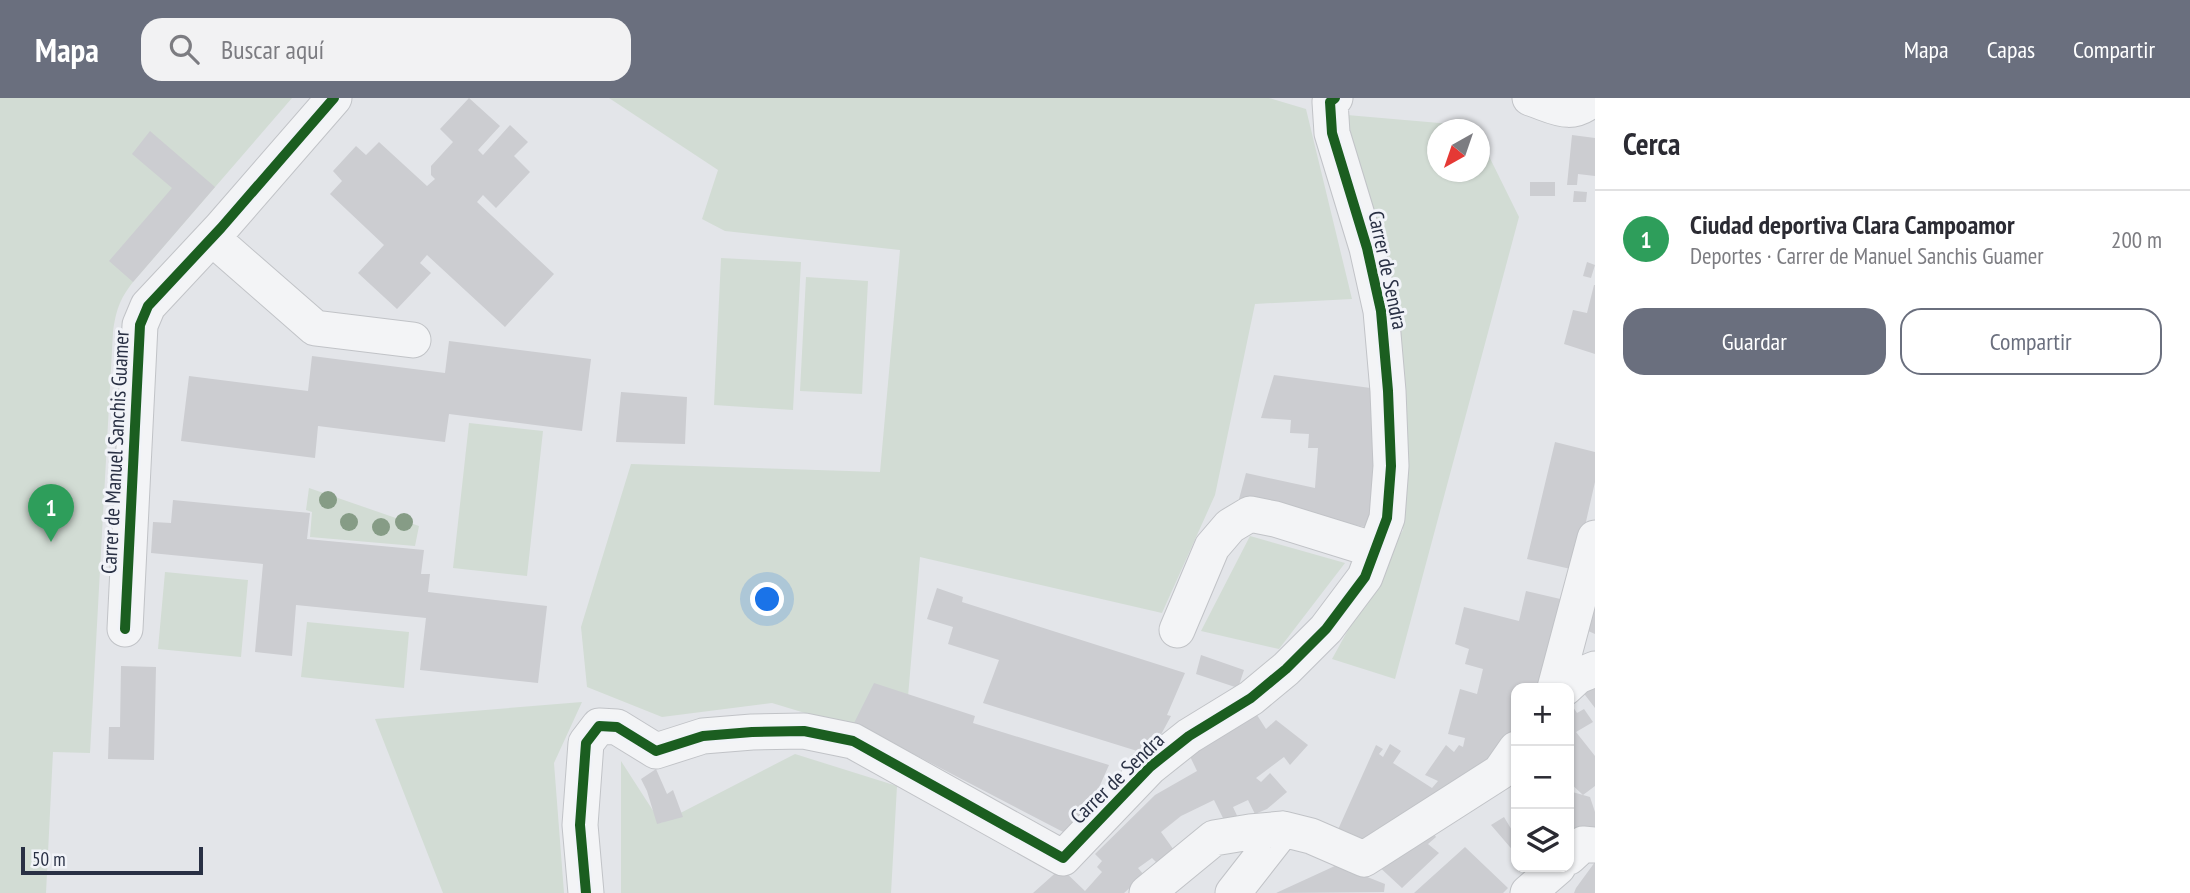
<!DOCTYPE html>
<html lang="es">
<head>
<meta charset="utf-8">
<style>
	:root { --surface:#fff; --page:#f2f2f3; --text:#2b2b33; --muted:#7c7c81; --line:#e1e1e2; --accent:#6a6f7e }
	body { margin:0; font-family:"PT Sans Narrow",sans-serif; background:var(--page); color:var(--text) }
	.controls { position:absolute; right:21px; bottom:21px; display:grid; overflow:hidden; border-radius:14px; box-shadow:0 2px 5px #0004 }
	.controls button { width:63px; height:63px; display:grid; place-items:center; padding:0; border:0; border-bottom:2px solid var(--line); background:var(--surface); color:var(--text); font:35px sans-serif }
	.compass { position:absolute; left:1427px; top:21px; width:63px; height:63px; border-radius:50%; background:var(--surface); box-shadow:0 2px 5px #0004; rotate:220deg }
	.scale { position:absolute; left:21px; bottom:18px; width:182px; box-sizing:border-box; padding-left:7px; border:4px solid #293044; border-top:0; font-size:19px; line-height:24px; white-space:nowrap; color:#293044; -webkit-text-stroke:5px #f1f3f8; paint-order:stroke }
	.you { position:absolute; left:768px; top:502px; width:24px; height:24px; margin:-18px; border:5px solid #fff; border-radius:50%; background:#1a73e8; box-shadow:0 0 0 10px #1a73e833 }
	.badge { display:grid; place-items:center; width:46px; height:46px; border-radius:50%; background:var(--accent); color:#fff; font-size:23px; font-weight:700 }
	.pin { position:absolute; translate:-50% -58px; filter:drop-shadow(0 2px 4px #0008) }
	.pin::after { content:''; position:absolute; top:37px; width:24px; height:21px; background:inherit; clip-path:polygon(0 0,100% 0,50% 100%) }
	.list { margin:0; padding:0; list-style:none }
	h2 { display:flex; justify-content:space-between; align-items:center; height:91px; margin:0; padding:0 28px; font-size:30px }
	h2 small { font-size:23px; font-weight:400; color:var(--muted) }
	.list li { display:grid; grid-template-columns:46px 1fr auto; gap:21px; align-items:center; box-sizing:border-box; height:98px; padding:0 28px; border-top:2px solid var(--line) }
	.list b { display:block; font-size:26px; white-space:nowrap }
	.list p { margin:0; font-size:23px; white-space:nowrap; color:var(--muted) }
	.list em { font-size:23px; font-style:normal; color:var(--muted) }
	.actions { display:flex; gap:14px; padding:21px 28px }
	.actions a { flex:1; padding:16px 0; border:2px solid var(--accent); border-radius:21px; text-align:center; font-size:24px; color:var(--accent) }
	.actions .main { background:var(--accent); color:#fff }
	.icon { flex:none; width:38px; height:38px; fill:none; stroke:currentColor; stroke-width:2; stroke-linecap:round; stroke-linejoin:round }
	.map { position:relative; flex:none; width:1595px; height:795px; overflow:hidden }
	header { display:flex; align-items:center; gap:42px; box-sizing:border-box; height:98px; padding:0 35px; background:var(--accent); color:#fff }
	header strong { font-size:33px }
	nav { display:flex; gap:38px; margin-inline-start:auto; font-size:24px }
	.search { width:490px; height:63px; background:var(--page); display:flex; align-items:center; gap:18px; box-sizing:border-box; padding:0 24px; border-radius:21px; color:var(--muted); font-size:26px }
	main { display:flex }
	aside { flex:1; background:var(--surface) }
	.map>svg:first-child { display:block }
	.green { fill:#d2dcd4 }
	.building { fill:#cccdd1 }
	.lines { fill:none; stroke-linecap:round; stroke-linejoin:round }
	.minor-casing { stroke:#c1c3c7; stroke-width:37 }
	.minor { stroke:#f3f4f6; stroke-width:35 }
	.cycleway-casing { stroke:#f1f3f8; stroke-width:15 }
	.cycleway { stroke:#1b5e20; stroke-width:10 }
	.tree { fill:#869c86 }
	.labels { text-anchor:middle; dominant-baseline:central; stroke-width:6; stroke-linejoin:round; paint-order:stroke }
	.street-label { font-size:21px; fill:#293044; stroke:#f1f3f8 }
</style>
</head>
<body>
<header>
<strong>Mapa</strong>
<div class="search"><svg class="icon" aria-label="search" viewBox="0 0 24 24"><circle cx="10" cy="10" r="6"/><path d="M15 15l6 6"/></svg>Buscar aquí</div>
<nav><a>Mapa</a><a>Capas</a><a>Compartir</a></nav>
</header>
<main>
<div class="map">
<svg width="1595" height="795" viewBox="0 0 1595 795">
	<rect width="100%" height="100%" fill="#e3e5e9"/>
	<path class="green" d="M0 0H292L133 184C119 202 116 213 113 234L90 655 53 654 46 795H0Z
		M609 0H1269L1306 11 1352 201 1255 206 1215 397 1162 515 920 459 904 645 772 605 662 619 587 589 581 529 631 366 880 374 900 152 725 133 702 121 718 72Z
		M1347 17 1474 28 1475 31 1437 32V74H1479L1480 40 1519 119 1395 581 1332 561 1403 432 1399 203 1358 69Z
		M721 160 801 164 793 312 714 307Z
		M806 179 868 183 862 296 800 293Z
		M469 325 543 333 527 478 453 470Z
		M309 390 419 428 415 448 310 439 312 414 306 412Z
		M1250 438 1345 465 1279 551 1201 533Z
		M165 474 248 482 241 559 158 551Z
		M307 524 409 534 404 590 301 579Z
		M582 604 554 665 564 795H443L375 621Z
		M795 656 897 688 891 795H621V663L661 725Z"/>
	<path class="building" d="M469 0 500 28 478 52 483 57 510 27 528 44 514 58 530 74 496 110 483 97 477 104 554 176 505 229 427 157 420 165 431 175 397 211 358 175 384 147 330 96 342 83 333 73 356 48 366 57 379 44 427 88 435 81 431 77V68L453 44 440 31Z
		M150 33 215 89 133 184 109 163 172 90 132 56Z
		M1572 37 1595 40V78L1578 76 1577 87H1567Z
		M1530 84H1555V98H1530Z
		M1574 93 1587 94 1586 104H1573Z
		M1587 164 1595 167 1591 180 1583 178Z
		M1594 187H1595V256L1564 246 1573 212 1587 215Z
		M449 243 591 261 582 333 449 316 445 344 318 328 315 360 181 343 189 278 308 293 312 258 445 275Z
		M1274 277 1378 291 1369 430 1239 401 1246 375 1315 390 1318 350H1308L1309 336 1290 335 1291 322 1261 320Z
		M621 294 687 299 685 346 616 344Z
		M1555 344 1595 354V384L1575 472 1527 461Z
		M173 402 310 415 307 441 424 452 421 476H430L428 494 547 508 538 585 420 572 426 520 296 507 292 558 255 554 263 466 151 455 153 424 171 425Z
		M1595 471V536L1577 528Z
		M937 490 963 499 962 504 1185 575 1167 617 1171 618 1150 657 983 605 999 562 948 546 953 529 927 521Z
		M1526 493 1569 503 1545 590H1516V630L1508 642 1488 665 1364 747 1336 736 1376 647 1383 651 1379 656 1383 659 1390 646 1401 653 1393 665 1432 690 1438 683 1425 677 1446 647 1454 654 1459 647 1463 649 1465 640 1448 636 1460 591 1477 596 1483 571 1465 566 1469 551 1455 546 1464 509 1519 523Z
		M1201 557 1244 572 1238 590 1196 576Z
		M121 568 156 569 154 662 108 661 109 629H120Z
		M874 585 975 618 973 625 1109 667 1093 703 1098 704 1069 737 854 625Z
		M1595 586V610L1582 593Z
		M1569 603 1577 615 1584 611 1593 624 1576 634 1595 658V688L1583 697 1569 684Z
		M1257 617 1266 631 1276 622 1308 647 1290 667 1284 659 1256 680 1261 684 1270 675 1287 694 1267 711 1255 716 1248 702 1233 709 1240 724 1228 730 1214 702 1181 718 1161 734 1176 755 1158 766 1152 760 1138 770 1144 777 1124 795H1033L1061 770 1085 793 1102 774 1097 769 1102 763 1095 756 1155 697 1197 673 1186 650 1219 639Z
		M656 671 667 696 673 692 683 719 657 726 647 693 641 681Z
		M1569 693 1590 699 1595 714V740L1569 741Z
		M1504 719 1516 739V756L1491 727Z
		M1430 729 1436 739 1428 746 1439 755 1402 790 1375 765Z
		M1465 749 1508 790 1503 795H1414Z
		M1595 764V795H1574L1576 790Z
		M1337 767 1385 786 1384 794 1276 795Z"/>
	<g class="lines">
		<g class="minor-casing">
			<path id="minor" d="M1530 0C1555 8 1571 21 1593 0
				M221 130 212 140 315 230 413 242
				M125 531 140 227 148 208 221 130 334 0
				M1177 532 1212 449 1230 428 1250 416 1275 421 1375 452
				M1555 590 1595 440
				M1565 590 1578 578 1595 571
				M1569 759 1583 746 1595 747
				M586 795 580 727 586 645 599 628 617 629 656 653 703 638 752 634 804 633 853 643 1063 760 1150 669 1189 638 1251 600 1286 571 1326 531 1365 479 1387 420 1391 368 1388 293 1381 213 1367 150 1332 35 1330 4 1335 0
				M1147 795 1214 740 1250 734 1283 731 1311 738 1364 761 1500 674 1516 651
				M1233 795 1283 731
				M1528 795 1558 769"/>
		</g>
		<use href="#minor" class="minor"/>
		<g class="cycleway-casing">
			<path id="cycleway" d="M125 531 140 227 148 208 221 130 334 0
				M586 795 580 727 586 645 599 628 617 629 656 653 703 638 752 634 804 633 853 643 1063 760 1150 669 1189 638 1251 600 1286 571 1326 531 1365 479 1387 420 1391 368 1388 293 1381 213 1367 150 1332 35 1330 4 1335 0"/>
		</g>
		<use href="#cycleway" class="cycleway"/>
	</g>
	<g class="tree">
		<circle cx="328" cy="402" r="9"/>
		<circle cx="349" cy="424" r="9"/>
		<circle cx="404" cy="424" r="9"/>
		<circle cx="381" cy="429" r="9"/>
	</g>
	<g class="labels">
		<g class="street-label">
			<text transform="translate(1388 172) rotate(78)">Carrer de Sendra</text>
			<text transform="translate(115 354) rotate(-87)">Carrer de Manuel Sanchis Guamer</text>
			<text transform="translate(1117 680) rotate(-44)">Carrer de Sendra</text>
		</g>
	</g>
</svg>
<div class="controls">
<button>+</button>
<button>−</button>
<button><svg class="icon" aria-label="layers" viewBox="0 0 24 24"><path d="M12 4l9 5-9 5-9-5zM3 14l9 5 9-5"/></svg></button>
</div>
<svg class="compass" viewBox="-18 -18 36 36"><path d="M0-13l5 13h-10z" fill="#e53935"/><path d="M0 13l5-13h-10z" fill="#7c7c81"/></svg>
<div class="scale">50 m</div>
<div class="you"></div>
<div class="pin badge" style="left:51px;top:444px;background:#2e9e5b">1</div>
</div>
<aside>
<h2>Cerca<small></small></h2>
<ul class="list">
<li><span class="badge" style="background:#2e9e5b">1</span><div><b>Ciudad deportiva Clara Campoamor</b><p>Deportes · Carrer de Manuel Sanchis Guamer</p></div><em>200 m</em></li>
</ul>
<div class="actions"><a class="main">Guardar</a><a>Compartir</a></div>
</aside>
</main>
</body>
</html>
